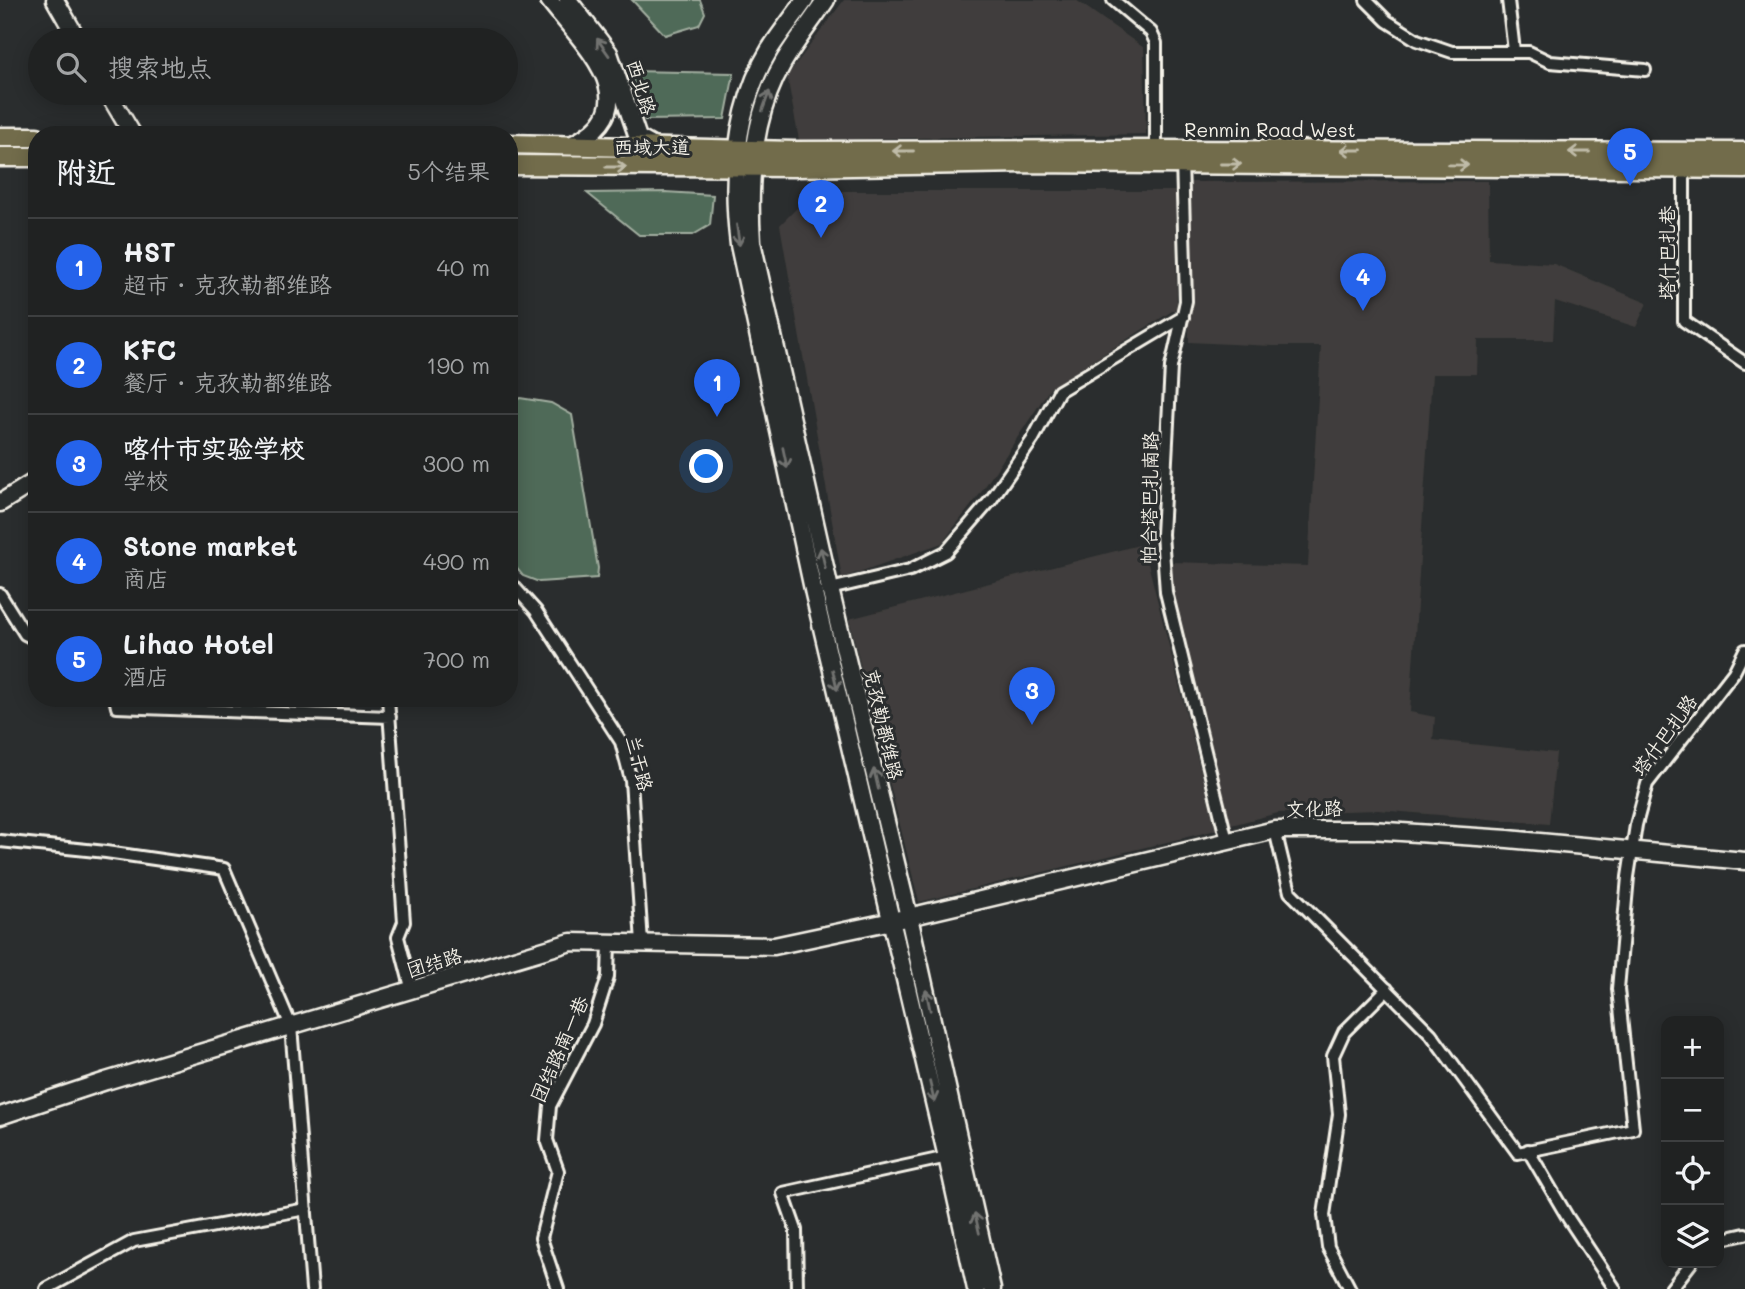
<!DOCTYPE html>
<html lang="zh">
<head>
<meta charset="utf-8">
<style>
	:root { --surface:#202222; --page:#2d2f2f; --text:#f1f3f6; --muted:#a2a4a5; --line:#3d3f40; --accent:#2563eb }
	body { margin:0; font-family:Mali,"LXGW WenKai TC",sans-serif; background:var(--page); color:var(--text) }
	.controls { position:absolute; right:21px; bottom:21px; display:grid; overflow:hidden; border-radius:14px; box-shadow:0 4px 18px #0003 }
	.controls button { width:63px; height:63px; display:grid; place-items:center; padding:0; border:0; border-bottom:2px solid var(--line); background:var(--surface); color:var(--text); font:35px sans-serif }
	.you { position:absolute; left:707px; top:467px; width:24px; height:24px; margin:-18px; border:5px solid #fff; border-radius:50%; background:#1a73e8; box-shadow:0 0 0 10px #1a73e833 }
	.badge { display:grid; place-items:center; width:46px; height:46px; border-radius:50%; background:var(--accent); color:#fff; font-size:23px; font-weight:700 }
	.pin { position:absolute; translate:-50% -58px; filter:drop-shadow(0 2px 4px #0008) }
	.pin::after { content:''; position:absolute; top:37px; width:24px; height:21px; background:inherit; clip-path:polygon(0 0,100% 0,50% 100%) }
	.list { margin:0; padding:0; list-style:none }
	h2 { display:flex; justify-content:space-between; align-items:center; height:91px; margin:0; padding:0 28px; font-size:30px }
	h2 small { font-size:23px; font-weight:400; color:var(--muted) }
	.list li { display:grid; grid-template-columns:46px 1fr auto; gap:21px; align-items:center; box-sizing:border-box; height:98px; padding:0 28px; border-top:2px solid var(--line) }
	.list b { display:block; font-size:26px; white-space:nowrap }
	.list p { margin:0; font-size:23px; white-space:nowrap; color:var(--muted) }
	.list em { font-size:23px; font-style:normal; color:var(--muted) }
	.icon { flex:none; width:38px; height:38px; fill:none; stroke:currentColor; stroke-width:2; stroke-linecap:round; stroke-linejoin:round }
	.map { position:relative; flex:none; width:1745px; height:1289px; overflow:hidden }
	.search { position:absolute; background:var(--surface); box-shadow:0 4px 18px #0003; left:28px; top:28px; width:490px; height:77px; display:flex; align-items:center; gap:18px; box-sizing:border-box; padding:0 24px; border-radius:38px; color:var(--muted); font-size:26px }
	.panel { position:absolute; background:var(--surface); box-shadow:0 4px 18px #0003; left:28px; top:126px; width:490px; height:581px; border-radius:28px }
	.map>svg:first-child { display:block }
	.built { fill:#403e3c }
	.green { fill:#506b59; stroke:#a2aea0; stroke-width:2 }
	.lines { fill:none; stroke-linecap:round; stroke-linejoin:round }
	.street-casing { stroke:#f4f1e8; stroke-width:16 }
	.secondary-casing { stroke:#f4f1e8; stroke-width:21 }
	.primary-casing { stroke:#f4f1e8; stroke-width:23 }
	.street { stroke:#2a2d2e; stroke-width:10 }
	.secondary { stroke:#2a2d2e; stroke-width:16 }
	.primary { stroke:#726c4b; stroke-width:18 }
	.oneway { stroke:#71726f }
	.oneway2 { stroke:#c0bca9 }
	.labels { text-anchor:middle; dominant-baseline:central; stroke-width:6; stroke-linejoin:round; paint-order:stroke }
	.street-label { font-size:19px; fill:#f4f1e8; stroke:#2a2d2e }
</style>
</head>
<body>
<div class="map">
<svg width="1745" height="1289" viewBox="0 0 1745 1289">
	<rect width="100%" height="100%" fill="#2a2d2e"/>
	<filter id="ink" filterUnits="userSpaceOnUse"><feTurbulence type="fractalNoise" baseFrequency=".0143" numOctaves="2"/><feDisplacementMap in="SourceGraphic" scale="14" xChannelSelector="R" yChannelSelector="G"/><feConvolveMatrix kernelMatrix="1 2 1 2 8 2 1 2 1" color-interpolation-filters="sRGB"/></filter>
	<g filter="url(#ink)">
		<path class="built" d="M844 0H1076L1144 48 1146 134 799 140 787 76Z
			M1488 181 1489 260 1554 264 1647 303 1636 327 1555 301 1553 340H1478L1477 374H1432L1410 712 1435 717 1433 740 1556 753 1549 824 1378 810 1278 813 1231 825 1177 618 1171 583V562L1308 566 1321 346H1273L1189 342V182Z
			M814 191H1175L1177 308 1051 387 980 494 942 543 842 578 780 225Z
			M1143 544 1216 830 919 902 849 619Z"/>
		<path class="green" d="M632 0H700L705 13 699 25 665 35Z
			M630 71 734 73 725 119 645 120Z
			M665 192 713 195 710 225 693 235H639L587 193Z
			M520 398 551 403 572 415 598 568 597 578 539 582 523 576 509 559V403Z"/>
		<g class="lines">
			<g class="street-casing">
				<path id="street" d="M1113 0 1151 32 1156 43V154
					M1366 0 1387 21 1417 40 1452 52H1529L1550 62 1645 70
					M1508 0 1514 51
					M1182 160 1186 301 1171 367 1162 534 1166 592 1227 841
					M1684 164V321L1745 363
					M509 581 536 611 621 742 631 780 642 943
					M830 589 910 570 946 552 991 500 1033 439 1059 391 1183 317
					M0 594 25 634 37 640
					M115 698 117 707 390 717
					M388 698 404 922 398 937 412 991
					M1275 830 1290 892 1431 1034 1518 1153 1633 1129 1618 989 1628 877 1636 825 1647 784 1734 672 1745 650
					M0 841 106 852 224 869 291 1026 312 1289
					M1528 1150 1568 1218 1615 1289
					M1719 1240 1745 1234
					M46 1289 134 1241 306 1209
					M558 1289 541 1238 558 1171 547 1140 550 1106 593 1024 608 977 609 942
					M797 1289 796 1230 783 1193 952 1156
					M1350 1289 1328 1247 1324 1215 1339 1114 1333 1056 1344 1032 1387 989
					M1671 1289 1691 1263"/>
			</g>
			<g class="secondary-casing">
				<path id="secondary" d="M55 0 78 40
					M549 0C585 47 652 105 571 145
					M568 0 609 53 638 138 654 147
					M805 0C794 16 781 32 770 49 734 108 731 179 739 245L814 594 947 1157 976 1289
					M826 0C812 21 796 41 783 63 752 116 748 182 752 242L830 589 909 917 992 1289
					M108 93 133 135
					M0 503 37 480
					M0 1116 106 1081 571 942 774 946 892 921 1275 830H1371L1508 839 1745 861"/>
			</g>
			<g class="primary-casing">
				<path id="primary" d="M0 137H37
					M509 144 794 151 1156 150 1745 152
					M0 157H37
					M509 165 795 167 1028 163 1745 169"/>
			</g>
			<use href="#street" class="street"/>
			<use href="#secondary" class="secondary"/>
			<use href="#primary" class="primary"/>
		</g>
		<defs><path id="oneway-shaft" d="M-6 0H5M1.5-3L5.5 0L1.5 3" fill="none" stroke-width="1.6" stroke-linecap="round" stroke-linejoin="round" transform="scale(1.75)"/></defs>
		<g class="oneway">
			<use href="#oneway-shaft" transform="translate(603 47) rotate(-125)"/>
			<use href="#oneway-shaft" transform="translate(766 101) rotate(-70)"/>
			<use href="#oneway-shaft" transform="translate(738 235) rotate(82)"/>
			<use href="#oneway-shaft" transform="translate(785 458) rotate(78)"/>
			<use href="#oneway-shaft" transform="translate(823 558) rotate(-103)"/>
			<use href="#oneway-shaft" transform="translate(835 680) rotate(77)"/>
			<use href="#oneway-shaft" transform="translate(876 779) rotate(-103)"/>
			<use href="#oneway-shaft" transform="translate(928 1000) rotate(-102)"/>
			<use href="#oneway-shaft" transform="translate(932 1092) rotate(77)"/>
			<use href="#oneway-shaft" transform="translate(977 1223) rotate(-103)"/>
		</g>
		<g class="oneway2">
			<use href="#oneway-shaft" transform="translate(1351 150) rotate(-180)"/>
			<use href="#oneway-shaft" transform="translate(903 151) rotate(180)"/>
			<use href="#oneway-shaft" transform="translate(1579 152) rotate(-180)"/>
			<use href="#oneway-shaft" transform="translate(1231 164)"/>
			<use href="#oneway-shaft" transform="translate(1458 165) rotate(1)"/>
			<use href="#oneway-shaft" transform="translate(616 167)"/>
		</g>
	</g>
	<g class="labels">
		<g class="street-label">
			<text transform="translate(642 87) rotate(73)">西北路</text>
			<text x="1270" y="129">Renmin Road West</text>
			<text x="652" y="146">西域大道</text>
			<text transform="translate(1666 253) rotate(-90)">塔什巴扎巷</text>
			<text transform="translate(1149 498) rotate(-89)">帕合塔巴扎南路</text>
			<text transform="translate(884 724) rotate(77)">克孜勒都维路</text>
			<text transform="translate(1664 735) rotate(-54)">塔什巴扎路</text>
			<text transform="translate(640 763) rotate(76)">兰干路</text>
			<text transform="translate(1314 808) rotate(-1)">文化路</text>
			<text transform="translate(434 962) rotate(-17)">团结路</text>
			<text transform="translate(559 1049) rotate(-66)">团结路南一巷</text>
		</g>
	</g>
</svg>
<div class="controls">
<button>+</button>
<button>−</button>
<button><svg class="icon" aria-label="locate" viewBox="0 0 24 24"><circle cx="12" cy="12" r="6"/><path d="M12 2v4M12 18v4M2 12h4M18 12h4"/></svg></button>
<button><svg class="icon" aria-label="layers" viewBox="0 0 24 24"><path d="M12 4l9 5-9 5-9-5zM3 14l9 5 9-5"/></svg></button>
</div>
<div class="you"></div>
<div class="pin badge" style="left:717px;top:417px">1</div>
<div class="pin badge" style="left:821px;top:238px">2</div>
<div class="pin badge" style="left:1032px;top:725px">3</div>
<div class="pin badge" style="left:1363px;top:311px">4</div>
<div class="pin badge" style="left:1630px;top:186px">5</div>
<div class="search"><svg class="icon" aria-label="search" viewBox="0 0 24 24"><circle cx="10" cy="10" r="6"/><path d="M15 15l6 6"/></svg>搜索地点</div>
<section class="panel">
<h2>附近<small>5个结果</small></h2>
<ul class="list">
<li><span class="badge">1</span><div><b>HST</b><p>超市 · 克孜勒都维路</p></div><em>40 m</em></li>
<li><span class="badge">2</span><div><b>KFC</b><p>餐厅 · 克孜勒都维路</p></div><em>190 m</em></li>
<li><span class="badge">3</span><div><b>喀什市实验学校</b><p>学校</p></div><em>300 m</em></li>
<li><span class="badge">4</span><div><b>Stone market</b><p>商店</p></div><em>490 m</em></li>
<li><span class="badge">5</span><div><b>Lihao Hotel</b><p>酒店</p></div><em>700 m</em></li>
</ul>
</section>
</div>
</body>
</html>
